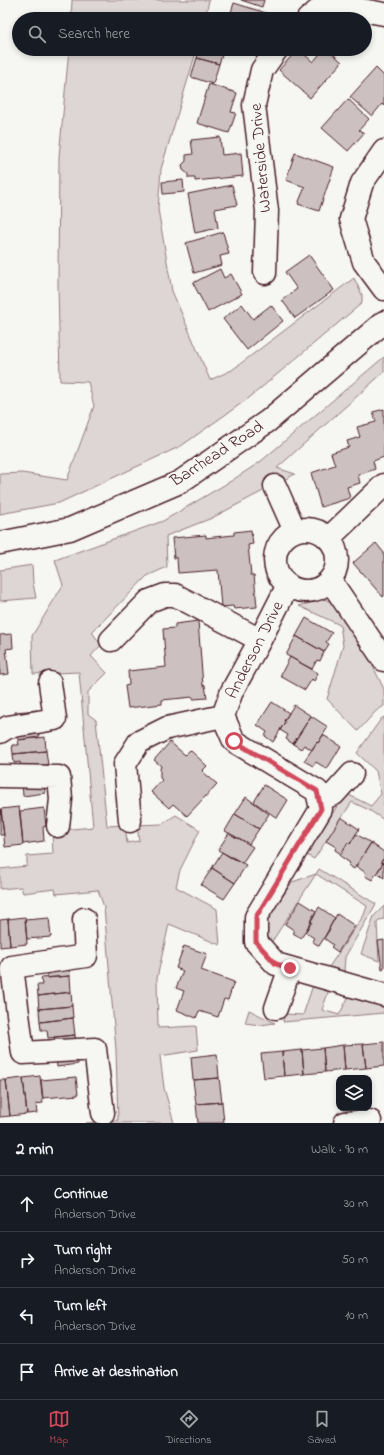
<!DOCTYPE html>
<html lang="en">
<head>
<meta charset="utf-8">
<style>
	:root { --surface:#171b24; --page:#242831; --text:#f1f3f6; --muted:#9ea1a6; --line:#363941; --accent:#d1495b }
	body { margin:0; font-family:"Indie Flower",sans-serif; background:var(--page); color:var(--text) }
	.controls { position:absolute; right:12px; bottom:12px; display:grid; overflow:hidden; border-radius:8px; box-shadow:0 2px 6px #0003 }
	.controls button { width:36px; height:36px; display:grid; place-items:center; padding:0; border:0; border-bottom:1px solid var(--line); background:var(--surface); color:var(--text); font:20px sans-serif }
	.stop { position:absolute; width:12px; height:12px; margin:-9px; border:3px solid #d1495b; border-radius:50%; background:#fff }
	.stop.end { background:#d1495b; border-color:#fff; box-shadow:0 1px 4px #0008 }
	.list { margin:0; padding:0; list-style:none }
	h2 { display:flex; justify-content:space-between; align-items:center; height:52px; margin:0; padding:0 16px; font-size:17px }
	h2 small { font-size:13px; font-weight:400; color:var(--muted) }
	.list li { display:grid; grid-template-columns:26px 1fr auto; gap:12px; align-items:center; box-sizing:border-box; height:56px; padding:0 16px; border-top:1px solid var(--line) }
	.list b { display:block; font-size:15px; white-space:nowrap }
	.list p { margin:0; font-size:13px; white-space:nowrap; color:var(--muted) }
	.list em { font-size:13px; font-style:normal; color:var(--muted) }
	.icon { flex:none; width:22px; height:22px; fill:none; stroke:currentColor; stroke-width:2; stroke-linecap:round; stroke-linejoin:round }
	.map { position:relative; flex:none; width:384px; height:1123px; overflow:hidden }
	.search { position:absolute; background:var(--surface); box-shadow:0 2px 6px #0003; left:12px; right:12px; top:12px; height:44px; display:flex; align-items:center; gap:10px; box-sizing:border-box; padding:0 14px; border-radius:22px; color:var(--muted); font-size:15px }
	.sheet { height:276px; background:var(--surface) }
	nav { display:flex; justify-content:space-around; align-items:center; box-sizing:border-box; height:56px; border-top:1px solid var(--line); background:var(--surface); font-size:11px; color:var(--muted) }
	nav a { display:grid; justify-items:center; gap:2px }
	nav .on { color:var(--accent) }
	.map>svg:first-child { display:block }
	.green { fill:#ddd6d5; stroke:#947a80 }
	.building { fill:#ccc1c0; stroke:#4a1f2b }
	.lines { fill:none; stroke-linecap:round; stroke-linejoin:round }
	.minor-casing { stroke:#4a1f2b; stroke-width:25 }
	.minor { stroke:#f6f6f2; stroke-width:22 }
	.route { stroke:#d1495b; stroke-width:5 }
	.labels { text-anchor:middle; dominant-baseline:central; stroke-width:4; stroke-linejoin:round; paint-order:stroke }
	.street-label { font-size:17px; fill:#4a1f2b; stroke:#f6f6f2 }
</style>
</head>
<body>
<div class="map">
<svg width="384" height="1123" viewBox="0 0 384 1123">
	<rect width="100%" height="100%" fill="#f6f6f2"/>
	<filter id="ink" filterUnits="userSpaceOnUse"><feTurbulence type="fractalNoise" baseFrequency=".025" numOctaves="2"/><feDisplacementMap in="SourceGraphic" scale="8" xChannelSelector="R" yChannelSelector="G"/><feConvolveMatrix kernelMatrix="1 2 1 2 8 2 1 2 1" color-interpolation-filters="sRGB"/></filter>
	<g filter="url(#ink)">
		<path class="green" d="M72 0H209L205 19H71Z
			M69 49H197L161 169 158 209 172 291 210 380 232 370 354 278 362 295V303L249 398 181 446 59 503 0 514V474L22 473 67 480 94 406 88 382 60 381 58 283 59 157Z
			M384 357V372L277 468 295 474 212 518 166 536 167 567 147 576 92 632 101 645 91 656 107 673 88 692V714L96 720 107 826 125 825 127 843 139 841 137 825 162 824 176 815 200 830 180 870 176 887 217 909 220 945 169 924 157 978 158 1028 196 1026 198 1050 160 1056 164 1088 174 1123H86L118 1120 116 1050 104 907 98 890 56 894 55 889 23 893 21 887 0 889V869L27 866V856L53 854 52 831 93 827 79 672 33 674 32 636 63 585 55 560 163 521 231 481 260 462Z
			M32 565 33 583 36 598 0 601V570Z
			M324 599 334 603 364 648 384 689V706L376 711 358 731 327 699 343 646 340 625 299 606Z
			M384 717V820L369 810 352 802 314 859 307 855 345 793 371 806 381 794 376 771 357 753 381 719Z
			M319 869 376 904 345 957 344 972 329 967 364 915 367 906 316 874 271 943 267 936V920L292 882 316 874Z
			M384 906V919L379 920 377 923 379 961 361 954 374 916Z
			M314 982 330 987 322 1010 339 1015 349 996 384 1006V1013L283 1022 284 1014 303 1015Z
			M249 1010 275 1023 260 1025 245 1023Z"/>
		<path class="building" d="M241 0H264L262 7Z
			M234 3 266 13 264 19H229Z
			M200 49H224L219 64 197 58Z
			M298 49 313 62 324 49H327L342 62 310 98 279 70Z
			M197 58 219 64 213 84 191 77Z
			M376 68 384 76V106L382 104 372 116 350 97Z
			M209 84 237 93 231 112 236 113 229 133 197 123Z
			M348 99 369 119 359 130 364 133 348 151 322 128Z
			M220 137 222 155 241 153 243 176 195 181V178H188V174L183 170 182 165 186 161V155L193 154 191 140Z
			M295 153 334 167 319 211 298 204 305 187 286 180Z
			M183 180 184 192 163 194 162 182Z
			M232 185 237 205 215 209 218 228 195 233 188 194Z
			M223 232 229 254 220 256 222 265 194 273 186 243Z
			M309 255 334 290 295 318 282 300 297 289 285 272Z
			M220 269 224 278 231 274 242 294 208 312 193 283Z
			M242 304 253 319 271 305 283 321 247 350 223 319Z
			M384 409V457L373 461 375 469 358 475 360 483 347 487 350 498 321 507 311 473 335 465 331 453 349 447 347 441 360 437 357 427 376 422 373 412Z
			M251 530 253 544 248 545 251 575H254L257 607 234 609 233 606 221 607 218 570 178 573 177 558H174L172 538 206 535V538L214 537 234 535V532Z
			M376 543 384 553V596L383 597 353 563Z
			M306 618 332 633 326 642 329 644 324 652 296 636Z
			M198 621 203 686 205 685 207 698 193 699V697L162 700V704L128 708 125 686 129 685 128 671 166 667 163 629 175 628V624Z
			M12 634 13 648 6 649 9 674 0 675V635Z
			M296 636 324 652 320 661 317 660 312 669 286 655Z
			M290 657 318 673 314 681 312 679 305 690 280 676Z
			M272 702 289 713 284 721 285 722 273 742 265 736 267 732 257 725Z
			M294 705 311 716 293 744 286 739 288 735 280 730 285 722 284 721Z
			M37 710 39 737 18 740 15 712Z
			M311 716 328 727 318 743 317 742 312 750 304 745 301 749 293 744Z
			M323 735 341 746 327 769 316 762 313 766 304 761 317 742 318 743Z
			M45 737 46 751 13 754 12 745H19L18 740Z
			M170 742 185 755 190 750 207 766 202 771 217 784 187 816 173 804 169 808 151 792 162 780 160 778V769L161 766 154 760Z
			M46 751 48 765 21 767 20 762 14 763 13 754Z
			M42 765 45 793 23 796 21 767Z
			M264 785 288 800 277 818 254 802Z
			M246 797 269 814 259 829 235 814Z
			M19 807 23 845 5 847 1 809Z
			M44 808 46 826 43 827 44 841 23 844 20 811Z
			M0 809H1L4 835H0Z
			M235 814 259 829 249 844 225 831Z
			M341 817 359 829 350 844 348 842 341 854 335 850 336 847 326 841Z
			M229 833 238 839 239 838 253 847 242 863 218 850Z
			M356 834 371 843 354 869 348 865 350 863 340 856 348 842 350 844Z
			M371 843 384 852V858L381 862 383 863 372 880 365 876 366 873 356 866Z
			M222 852 231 858 232 857 246 865 235 883 212 868Z
			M384 858V878L377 873 383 863 381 862Z
			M212 868 235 883 224 899 201 885Z
			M300 901 316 911 310 921 312 922 301 938 293 933 295 931 285 924Z
			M319 907 335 918 329 928 330 929 319 946 312 941 314 938 305 932Z
			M337 914 355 926 338 952 331 947 333 945 324 938Z
			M25 917 27 944 10 946 8 919Z
			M49 918 51 937 27 939 25 920Z
			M8 919 10 946 0 947V920Z
			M384 940V968L382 969 378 941Z
			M184 946 207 954 201 970 234 982 228 1000 224 999 218 1017 199 1011 196 1018 177 1010 184 991 176 988 183 971 176 968Z
			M67 948 70 976 47 978 45 950Z
			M70 976 71 992 38 996 37 985H42L41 978Z
			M71 992 72 1006 39 1009 38 996Z
			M72 1006 73 1018 40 1022 39 1009Z
			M73 1018 75 1035 48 1038 47 1030H41L40 1022Z
			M75 1035 78 1064 57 1067 54 1037Z
			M384 1042V1066L366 1068 363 1044Z
			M363 1044 366 1068 345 1070 343 1045Z
			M343 1045 345 1070 325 1072 323 1048Z
			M323 1048 325 1072 304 1074 302 1050Z
			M302 1050 304 1074 284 1076 282 1052Z
			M282 1052 284 1076 264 1078 261 1054Z
			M217 1054 219 1078 193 1080 191 1057Z
			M40 1076 43 1103 36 1104 37 1113 27 1114 23 1078Z
			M76 1077 78 1095 43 1098 41 1080Z
			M23 1078 27 1114 10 1116 6 1080Z
			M219 1078 222 1102 196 1104 193 1080Z
			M0 1080H6L10 1116 0 1117Z
			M222 1102 224 1123H198L196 1104Z"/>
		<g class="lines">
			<g class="minor-casing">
				<path id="minor" d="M308 19 321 8 362 10 384 14
					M384 151 362 183 351 219 364 262 384 289
					M265 273 267 211 254 105 262 70 277 49
					M275 486 295 531
					M275 560a31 31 0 1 1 62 0a31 31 0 1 1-62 0Z
					M329 538 384 485
					M0 543 70 529 180 482 268 421 384 322
					M330 580 384 660
					M288 585 260 640 232 691 223 716 234 741 317 791 321 809 256 917V942L276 964 384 995
					M111 640 149 601 165 595H175L260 640
					M0 732 8 727 55 719 50 683
					M0 776 59 777 61 799 58 826
					M319 800 334 794 352 774
					M130 821 125 764 139 742 167 728 223 716
					M84 919 86 956 12 967 23 1053 95 1049 103 1113
					M276 1008 290 968
					M345 1123 370 1121"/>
			</g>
			<use href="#minor" class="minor"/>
		</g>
	</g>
	<g class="lines" filter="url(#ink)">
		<path class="route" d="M234 741 317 791 321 809 256 917V942L276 964 290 968"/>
	</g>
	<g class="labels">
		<g class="street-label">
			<text transform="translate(261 158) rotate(-95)">Waterside Drive</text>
			<text transform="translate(217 454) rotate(-33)">Barrhead Road</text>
			<text transform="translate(255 650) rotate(-63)">Anderson Drive</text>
		</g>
	</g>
</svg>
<div class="controls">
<button><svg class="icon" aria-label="layers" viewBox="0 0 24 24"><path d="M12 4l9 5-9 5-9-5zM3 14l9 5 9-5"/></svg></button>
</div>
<div class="stop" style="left:234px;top:741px"></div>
<div class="stop end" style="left:290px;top:968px"></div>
<div class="search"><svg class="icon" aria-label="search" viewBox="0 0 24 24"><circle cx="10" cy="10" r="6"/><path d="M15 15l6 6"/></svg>Search here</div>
</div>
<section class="sheet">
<h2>2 min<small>Walk · 90 m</small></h2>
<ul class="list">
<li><svg class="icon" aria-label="ahead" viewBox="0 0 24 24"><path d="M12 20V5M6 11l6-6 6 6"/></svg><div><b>Continue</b><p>Anderson Drive</p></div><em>30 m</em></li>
<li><svg class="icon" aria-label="right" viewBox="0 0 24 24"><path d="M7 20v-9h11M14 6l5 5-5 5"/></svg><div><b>Turn right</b><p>Anderson Drive</p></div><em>50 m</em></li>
<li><svg class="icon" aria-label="left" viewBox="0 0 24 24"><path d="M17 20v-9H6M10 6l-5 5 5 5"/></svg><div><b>Turn left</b><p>Anderson Drive</p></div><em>10 m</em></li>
<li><svg class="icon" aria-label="arrive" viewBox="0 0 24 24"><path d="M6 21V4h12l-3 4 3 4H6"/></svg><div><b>Arrive at destination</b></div></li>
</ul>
</section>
<nav>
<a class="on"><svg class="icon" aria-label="map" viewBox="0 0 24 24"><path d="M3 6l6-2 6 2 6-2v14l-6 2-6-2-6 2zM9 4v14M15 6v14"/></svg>Map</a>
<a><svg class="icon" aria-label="directions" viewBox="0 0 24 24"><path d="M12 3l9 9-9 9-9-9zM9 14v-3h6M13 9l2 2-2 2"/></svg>Directions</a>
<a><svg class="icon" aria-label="saved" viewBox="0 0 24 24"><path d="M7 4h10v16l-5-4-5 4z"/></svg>Saved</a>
</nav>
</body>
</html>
